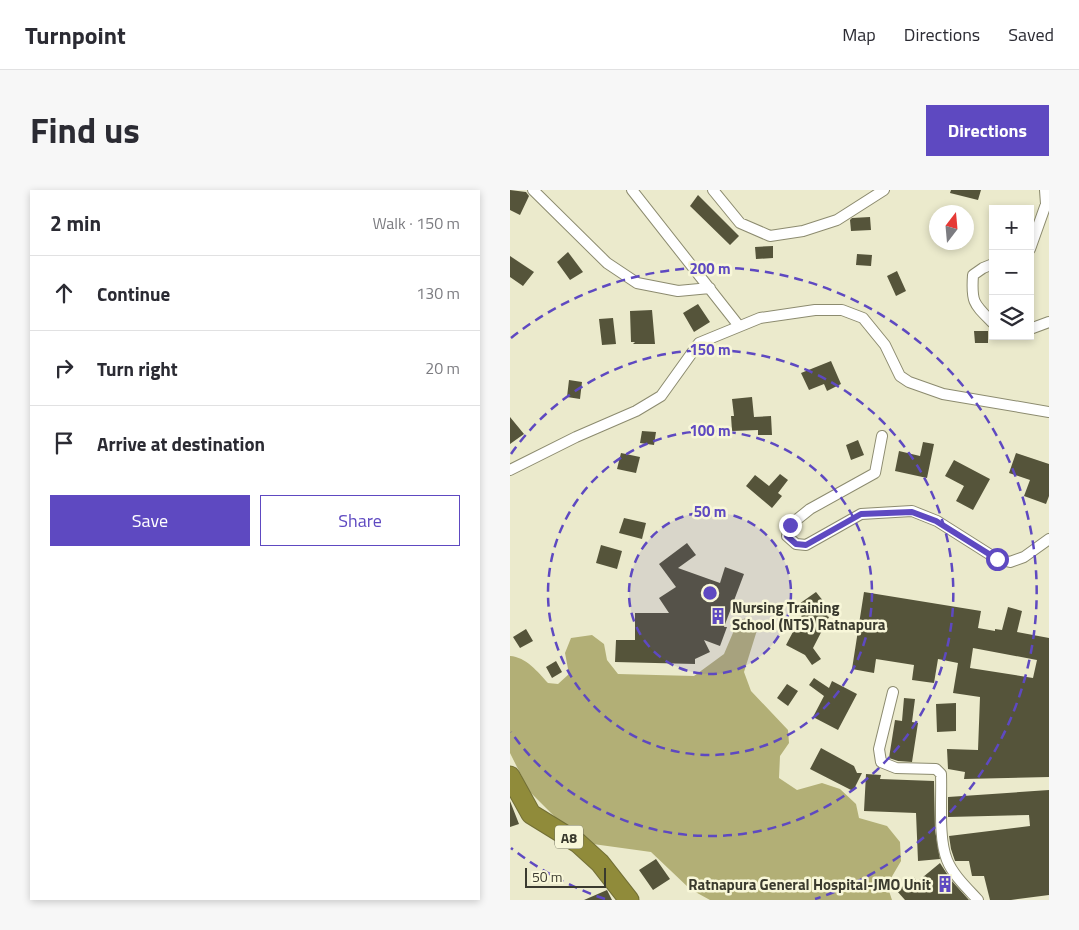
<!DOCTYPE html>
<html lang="en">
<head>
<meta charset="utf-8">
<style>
	:root { --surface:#fff; --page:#f7f7f7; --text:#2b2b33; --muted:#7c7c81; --line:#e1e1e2; --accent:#5e49c1 }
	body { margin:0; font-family:"Titillium Web",sans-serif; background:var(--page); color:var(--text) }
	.controls { position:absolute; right:15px; top:15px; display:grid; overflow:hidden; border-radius:0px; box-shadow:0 2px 8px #0003 }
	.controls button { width:45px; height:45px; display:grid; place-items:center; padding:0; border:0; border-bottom:1px solid var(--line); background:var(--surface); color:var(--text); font:25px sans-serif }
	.compass { position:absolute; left:419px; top:15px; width:45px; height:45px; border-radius:50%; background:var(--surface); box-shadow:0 2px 8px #0003; rotate:16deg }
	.scale { position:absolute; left:15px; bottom:12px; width:81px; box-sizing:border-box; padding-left:5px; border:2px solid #3a3a2e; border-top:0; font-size:14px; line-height:18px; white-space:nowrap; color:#3a3a2e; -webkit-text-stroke:4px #f8f7d9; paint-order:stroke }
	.stop { position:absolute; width:15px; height:15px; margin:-11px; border:4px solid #5e49c1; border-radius:50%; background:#fff }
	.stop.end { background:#5e49c1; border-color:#fff; box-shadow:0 1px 5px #0008 }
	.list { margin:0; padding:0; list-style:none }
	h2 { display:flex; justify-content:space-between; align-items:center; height:65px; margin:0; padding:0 20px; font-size:21px }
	h2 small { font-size:16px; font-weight:400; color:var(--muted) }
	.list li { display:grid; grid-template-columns:32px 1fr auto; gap:15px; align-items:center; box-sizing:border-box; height:75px; padding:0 20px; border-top:1px solid var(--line) }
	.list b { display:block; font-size:19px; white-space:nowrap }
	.list em { font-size:16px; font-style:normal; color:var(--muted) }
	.actions { display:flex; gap:10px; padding:15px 20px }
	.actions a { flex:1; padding:11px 0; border:1px solid var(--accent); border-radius:0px; text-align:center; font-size:18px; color:var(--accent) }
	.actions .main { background:var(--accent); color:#fff }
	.icon { flex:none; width:28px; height:28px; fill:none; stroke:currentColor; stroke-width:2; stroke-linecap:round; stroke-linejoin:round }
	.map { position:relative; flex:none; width:539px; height:710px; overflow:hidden; border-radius:0px }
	header { display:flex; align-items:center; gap:30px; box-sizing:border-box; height:70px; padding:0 25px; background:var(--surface); border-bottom:1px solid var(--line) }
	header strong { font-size:24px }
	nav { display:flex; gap:28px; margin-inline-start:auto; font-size:18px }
	.intro { display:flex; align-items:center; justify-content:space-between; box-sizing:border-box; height:120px; padding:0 30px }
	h1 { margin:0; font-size:35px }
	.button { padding:12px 22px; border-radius:0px; background:var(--accent); color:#fff; font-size:18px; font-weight:700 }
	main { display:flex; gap:30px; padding:0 30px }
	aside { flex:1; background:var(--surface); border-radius:0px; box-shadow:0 2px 8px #0003 }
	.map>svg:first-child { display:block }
	.forest { fill:#b2af76 }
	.building { fill:#55543a; fill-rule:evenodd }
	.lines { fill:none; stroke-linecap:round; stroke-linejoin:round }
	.street-casing { stroke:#8c8b6f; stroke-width:12 }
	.highway-casing { stroke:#726f36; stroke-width:21 }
	.street { stroke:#fff; stroke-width:10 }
	.highway { stroke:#908b3a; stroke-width:19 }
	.route { stroke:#5e49c1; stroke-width:6 }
	.ring { fill:none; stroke:#5e49c1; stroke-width:2.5; stroke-dasharray:9 6 }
	.labels { text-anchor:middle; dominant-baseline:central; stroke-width:5; stroke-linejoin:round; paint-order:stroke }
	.shield { fill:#f8f7d9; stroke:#737361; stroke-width:1 }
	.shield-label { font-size:14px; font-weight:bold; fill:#3a3a2e }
	.poi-label { font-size:15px; font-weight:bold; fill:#3a3a2e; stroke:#f8f7d9; text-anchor:start }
	.centre { fill:#5e49c1; stroke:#f8f7d9; stroke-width:2.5 }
	.ring-label { font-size:15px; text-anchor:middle; font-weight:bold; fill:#5e49c1; stroke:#f8f7d9; stroke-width:5; stroke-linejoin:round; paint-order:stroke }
</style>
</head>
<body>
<header>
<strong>Turnpoint</strong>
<nav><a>Map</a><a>Directions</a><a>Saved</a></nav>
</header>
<div class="intro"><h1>Find us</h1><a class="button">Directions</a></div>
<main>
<aside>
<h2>2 min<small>Walk · 150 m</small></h2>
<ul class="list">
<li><svg class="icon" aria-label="ahead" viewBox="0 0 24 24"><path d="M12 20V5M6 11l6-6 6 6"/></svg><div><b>Continue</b></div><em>130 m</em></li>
<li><svg class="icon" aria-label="right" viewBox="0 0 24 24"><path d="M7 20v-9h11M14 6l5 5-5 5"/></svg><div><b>Turn right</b></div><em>20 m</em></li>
<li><svg class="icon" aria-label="arrive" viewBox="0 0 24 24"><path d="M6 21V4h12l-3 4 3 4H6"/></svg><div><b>Arrive at destination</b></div></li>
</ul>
<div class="actions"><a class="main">Save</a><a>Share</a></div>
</aside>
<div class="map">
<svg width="539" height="710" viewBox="0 0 539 710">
	<rect width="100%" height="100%" fill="#ebeacc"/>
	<path class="forest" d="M239 427 248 437 234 482 241 501 278 540 279 553 270 566 269 588 287 600 312 593 330 599 346 614 349 628 377 636 390 652 391 671 377 695 382 710H200L180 699 141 662 83 654 51 633 19 601 0 563V466C16 467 28 482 38 493L48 494 59 484 55 463 61 448 82 445 94 454 97 470 108 484 184 486 214 464 228 431Z"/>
	<path class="building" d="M0 0 16 2 19 6 10 25 0 20Z
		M441 0H471L468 10 440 3Z
		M188 5 229 46 220 55 180 16Z
		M360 27 361 40 341 41 340 30 342 28Z
		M263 56V68L246 69 245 57Z
		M58 62 73 82 60 90 47 72Z
		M347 64 362 65 361 76 346 75Z
		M0 66 24 82 13 96 0 87Z
		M387 81 396 101 386 106 377 86Z
		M188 114 200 132 184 142 173 123Z
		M142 120 145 154H123L125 152H121L120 121Z
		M103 128 106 154 92 155 89 129Z
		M464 141H478V153H465Z
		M321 171 331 194 317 201 314 194 299 200 291 183Z
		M59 190 72 192 70 209 57 207Z
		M242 207 244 227 261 226 262 245H248V240L222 241 221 226H224L222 209Z
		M0 227 14 244 0 254Z
		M132 241 146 242 144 255 130 253Z
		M348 250 354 265 341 270 336 255Z
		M413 252 424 254 417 288 385 281 389 261 410 266Z
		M111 263 130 267 126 283 107 279Z
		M506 263 539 274V306L536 314 514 306 520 290 499 283Z
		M444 270 480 289 463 320 446 311 454 296 435 286Z
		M270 284 278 290 268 303 272 306 262 318 236 296 245 285 259 296Z
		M114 328 136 333 132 349 109 343Z
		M177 353 186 365 168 378 210 393 215 377 234 384 214 437H217L210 456 194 450 200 462 185 469V474L105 472 106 450H125V423H159L149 408 166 397 149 374Z
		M91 355 112 361 107 379 86 373Z
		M306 402 314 412 309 415 320 421 317 426 319 427 303 458 311 469 302 475 295 465 276 455 294 421 289 414Z
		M354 402 471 421 468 438 485 441V439L492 440 498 417 512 421 507 442 539 448V587L454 589 455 582 438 579 437 559 468 560 470 507 443 503 448 473 428 469 424 493 402 490 404 475 366 469 364 483 342 479ZM463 458 527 470 523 488 460 478Z
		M16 439 23 451 10 458 3 447Z
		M46 471 52 482 42 488 36 477Z
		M304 488 319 498 322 491 347 504 328 540 303 527 314 506 299 495Z
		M277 494 288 501 278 516 267 508Z
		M394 508 405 509 402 532 408 533 402 572 388 571 379 568 385 530 392 531Z
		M446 513V541L427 542 426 514Z
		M311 558 344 576 347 583H352L343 601 300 579Z
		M356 584 371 585 370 589 424 591 425 640 430 669 408 671 406 623 354 621Z
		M539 600V705L501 710H480L474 686H462L459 671H445L441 659 439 646 520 636 519 625 438 627V607Z
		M0 611 9 634 0 637Z
		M146 669 160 689 143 700 129 680Z
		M430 673 441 690 459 710H395L387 701 404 687 407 692Z
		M97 700 102 710H74Z"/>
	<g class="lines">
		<g class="street-casing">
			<path id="street" d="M23 0 97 73 127 93 168 101 200 98
				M122 0 229 136
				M203 0 230 33 260 46 293 41 327 30 374 0
				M520 59 536 14 535 0
				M483 74 473 78 463 85C461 113 464 114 483 133
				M520 139 539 132
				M372 246 365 283 300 319 280 335 277 346 286 354 296 355 351 324 402 321 427 331 487 369 500 372 514 367 539 349
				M0 280 66 247 126 221 151 206 189 153 250 128 305 120H332L353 128 375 155 390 186 399 192 433 204 539 222
				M383 502 369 559 371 572 386 578 426 579 431 584C432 609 428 648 437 670 443 685 457 698 468 710"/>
		</g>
		<g class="highway-casing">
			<path id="highway" d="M0 586 21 624 68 653 90 673 119 710"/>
		</g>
		<use href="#street" class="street"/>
		<use href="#highway" class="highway"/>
	</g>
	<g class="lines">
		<path class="route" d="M280 335 277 346 286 354 296 355 351 324 402 322 426 331 487 369"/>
	</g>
	<circle cx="200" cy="403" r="81" fill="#5e49c1" fill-opacity=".12"/>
	<g class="ring">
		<circle cx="200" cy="403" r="81"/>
		<circle cx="200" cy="403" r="162"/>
		<path d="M1 264A243 243 0 1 1 1 542"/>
		<path d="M95 709A324 324 0 0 1 1 658M1 148A324 324 0 1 1 305 709"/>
	</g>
	<defs>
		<g id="building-bare" transform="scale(1.35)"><path d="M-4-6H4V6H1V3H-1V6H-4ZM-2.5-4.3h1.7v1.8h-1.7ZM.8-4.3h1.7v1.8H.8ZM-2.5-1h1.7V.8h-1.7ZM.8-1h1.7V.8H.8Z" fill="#5e49c1" stroke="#f8f7d9" stroke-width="2.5" paint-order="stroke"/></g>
	</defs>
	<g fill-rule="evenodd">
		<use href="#building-bare" x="208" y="426"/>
		<use href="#building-bare" x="435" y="694"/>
	</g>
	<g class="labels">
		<rect class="shield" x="45" y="635.5" width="28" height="23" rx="4"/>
		<g class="shield-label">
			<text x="59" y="647">A8</text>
		</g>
		<g class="poi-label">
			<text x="222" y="417">Nursing Training<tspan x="222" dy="17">School (NTS) Ratnapura</tspan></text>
			<text x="421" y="694" text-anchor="end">Ratnapura General Hospital-JMO Unit</text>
		</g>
	</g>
	<circle cx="200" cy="403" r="8" class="centre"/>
	<g class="ring-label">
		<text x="200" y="84">200 m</text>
		<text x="200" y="165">150 m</text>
		<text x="200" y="246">100 m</text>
		<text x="200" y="327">50 m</text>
	</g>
</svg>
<div class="controls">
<button>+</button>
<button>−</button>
<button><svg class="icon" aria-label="layers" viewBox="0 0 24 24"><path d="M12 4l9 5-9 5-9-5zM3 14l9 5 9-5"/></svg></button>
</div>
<svg class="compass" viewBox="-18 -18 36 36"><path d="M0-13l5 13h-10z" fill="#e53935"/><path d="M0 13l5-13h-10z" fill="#7c7c81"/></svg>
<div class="scale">50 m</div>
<div class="stop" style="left:487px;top:369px"></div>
<div class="stop end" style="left:280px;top:335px"></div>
</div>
</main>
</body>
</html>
